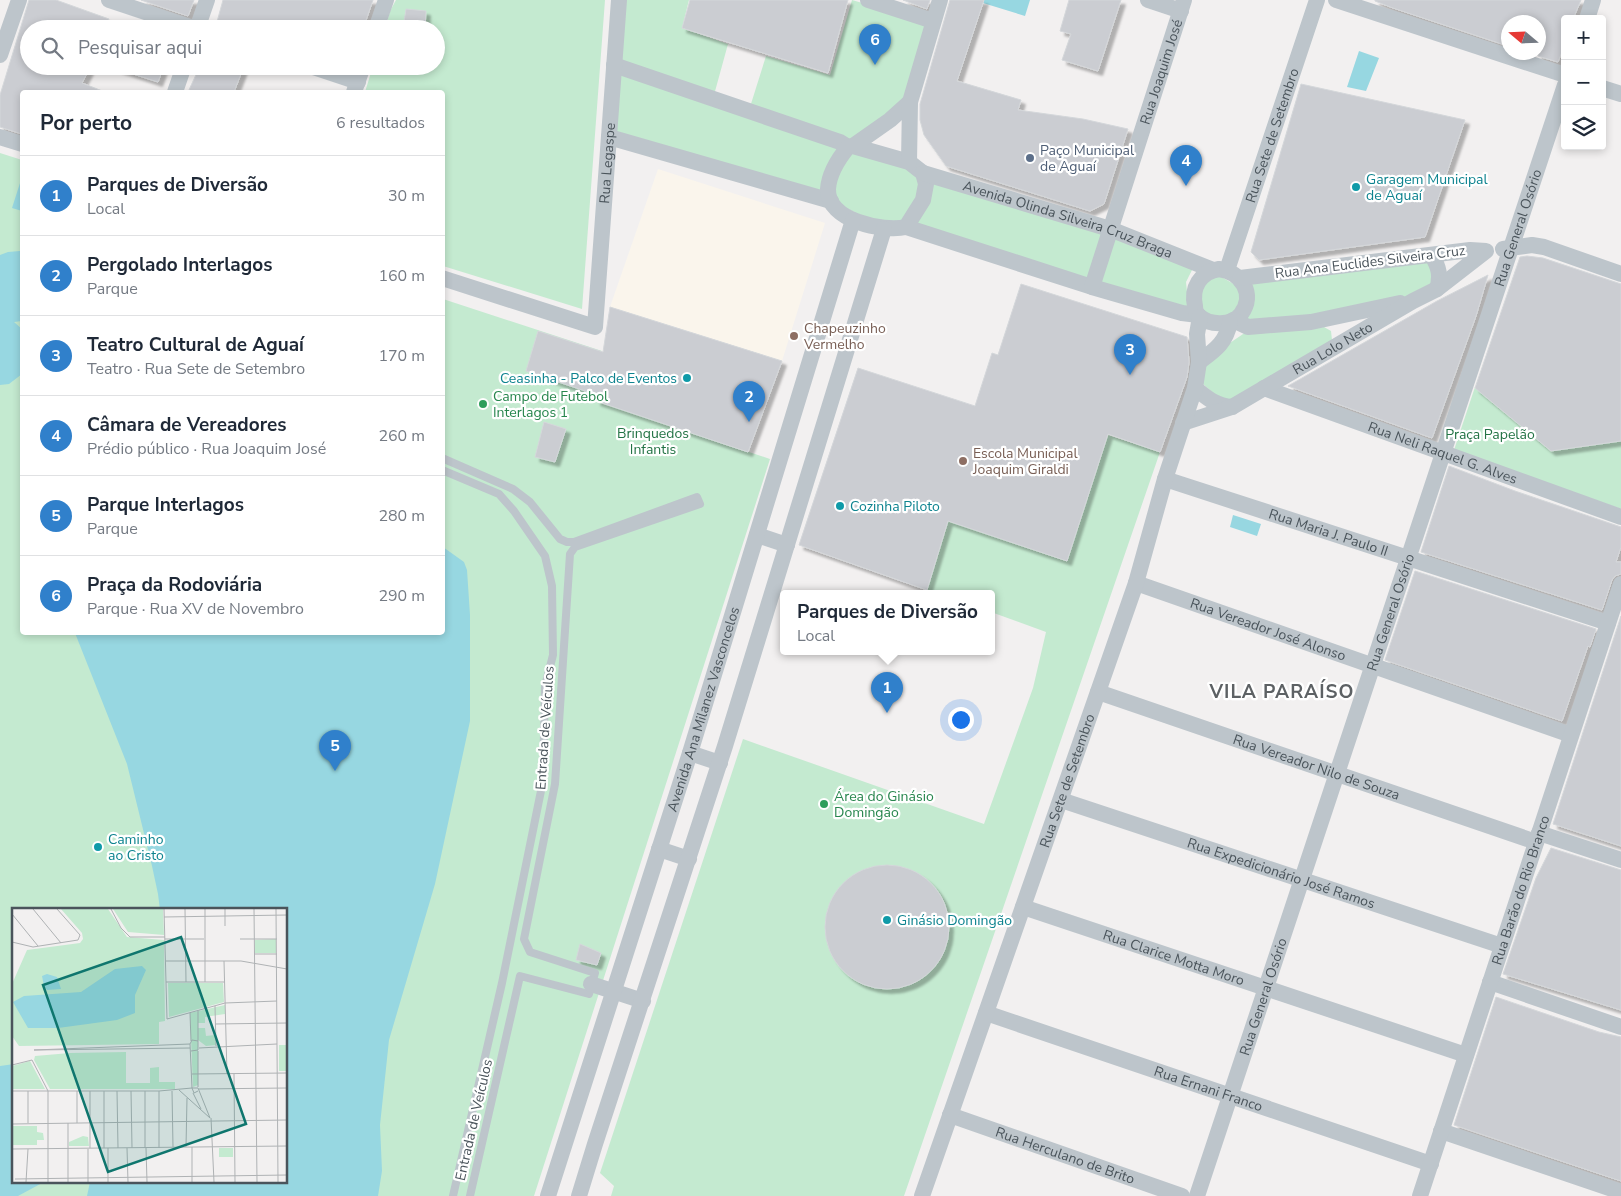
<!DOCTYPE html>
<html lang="pt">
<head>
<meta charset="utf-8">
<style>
	:root { --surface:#fff; --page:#f6f6f7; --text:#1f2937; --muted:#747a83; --line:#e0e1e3; --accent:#3080cb }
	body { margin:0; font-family:"Nunito Sans",sans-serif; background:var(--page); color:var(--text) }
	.controls { position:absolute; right:15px; top:15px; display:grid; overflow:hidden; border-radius:5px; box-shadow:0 2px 8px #0003 }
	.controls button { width:45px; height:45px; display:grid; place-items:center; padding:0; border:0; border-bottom:1px solid var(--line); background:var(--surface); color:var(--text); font:25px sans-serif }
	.compass { position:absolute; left:1501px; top:15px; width:45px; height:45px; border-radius:50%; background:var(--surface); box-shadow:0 2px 8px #0003; rotate:289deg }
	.you { position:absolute; left:960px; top:719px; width:18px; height:18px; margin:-12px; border:4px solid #fff; border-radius:50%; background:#1a73e8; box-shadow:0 0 0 8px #1a73e833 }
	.badge { display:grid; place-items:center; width:32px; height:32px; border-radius:50%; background:var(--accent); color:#fff; font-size:16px; font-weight:700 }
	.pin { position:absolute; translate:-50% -41px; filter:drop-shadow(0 1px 2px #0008) }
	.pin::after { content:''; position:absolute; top:26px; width:18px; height:15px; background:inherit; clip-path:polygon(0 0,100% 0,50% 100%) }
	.popup { position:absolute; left:780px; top:590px; width:215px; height:65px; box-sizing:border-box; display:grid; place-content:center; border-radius:5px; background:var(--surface); filter:drop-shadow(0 1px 4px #0005); font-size:16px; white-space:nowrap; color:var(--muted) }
	.popup b { font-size:19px; color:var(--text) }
	.popup::after { content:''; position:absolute; left:50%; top:100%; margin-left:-10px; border:10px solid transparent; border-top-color:var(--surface) }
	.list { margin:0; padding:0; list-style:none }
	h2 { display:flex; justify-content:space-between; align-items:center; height:65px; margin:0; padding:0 20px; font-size:21px }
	h2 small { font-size:16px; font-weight:400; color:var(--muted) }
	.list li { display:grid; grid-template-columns:32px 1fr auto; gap:15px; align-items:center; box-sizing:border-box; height:80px; padding:0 20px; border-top:1px solid var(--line) }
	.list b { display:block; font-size:19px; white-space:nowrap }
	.list p { margin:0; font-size:16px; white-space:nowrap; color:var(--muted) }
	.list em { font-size:16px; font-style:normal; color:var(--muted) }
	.icon { flex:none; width:28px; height:28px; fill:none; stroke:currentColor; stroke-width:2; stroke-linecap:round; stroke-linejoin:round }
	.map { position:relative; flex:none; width:1621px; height:1196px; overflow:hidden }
	.search { position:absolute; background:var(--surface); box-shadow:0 2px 8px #0003; left:20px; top:20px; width:425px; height:55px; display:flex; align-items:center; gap:12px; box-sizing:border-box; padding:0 18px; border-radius:28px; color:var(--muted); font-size:19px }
	.panel { position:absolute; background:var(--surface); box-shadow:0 2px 8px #0003; left:20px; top:90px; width:425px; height:545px; border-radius:5px }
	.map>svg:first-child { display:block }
	.commercial { fill:#faf5ec }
	.green { fill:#c4ead0; fill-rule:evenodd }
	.water { fill:#97d7e1 }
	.building { fill:#cbcdd2; stroke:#d4d7da; filter:url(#shadow) }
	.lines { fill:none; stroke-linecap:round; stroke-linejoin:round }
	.service { stroke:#bdc5cb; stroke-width:8 }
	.minor { stroke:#bdc5cb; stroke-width:16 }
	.service-dot { fill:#5c6f8a; stroke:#fff; stroke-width:2 }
	.culture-dot { fill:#0f9aa8; stroke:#fff; stroke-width:2 }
	.education-dot { fill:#8d6e63; stroke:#fff; stroke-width:2 }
	.leisure-dot { fill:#2e9e5b; stroke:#fff; stroke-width:2 }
	.labels { text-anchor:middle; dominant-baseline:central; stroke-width:4.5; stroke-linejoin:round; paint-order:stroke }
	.street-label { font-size:14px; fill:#4a545b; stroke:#fff }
	.service-label { font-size:14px; fill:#4e5e75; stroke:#fff; text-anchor:start }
	.culture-label { font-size:14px; fill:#0d838f; stroke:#fff; text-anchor:start }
	.education-label { font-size:14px; fill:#785e54; stroke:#fff; text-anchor:start }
	.leisure-label { font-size:14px; fill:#27864d; stroke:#fff; text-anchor:start }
	.park-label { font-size:14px; fill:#237345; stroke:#fff }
	.district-label { font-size:19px; font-weight:bold; letter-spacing:1px; fill:#5d6164; stroke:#fff }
	.inset-road { fill:none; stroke:#afb2b4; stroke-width:1 }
	.view { fill:#0f766e; fill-opacity:0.15; stroke:#0f766e; stroke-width:2.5 }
	.inset-edge { fill:none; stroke:#4a545b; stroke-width:2.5 }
</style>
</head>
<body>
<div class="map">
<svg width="1621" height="1196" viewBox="0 0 1621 1196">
	<defs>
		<filter id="shadow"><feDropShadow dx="4.5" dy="4.5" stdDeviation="1" flood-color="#0004"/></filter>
	</defs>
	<rect width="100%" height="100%" fill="#f2f0f0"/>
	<path class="commercial" d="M658 169 825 223 782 361 610 307Z"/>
	<path class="green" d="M396 0H605L582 309 443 266 442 92H365L373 66H436V29H385L390 11Z
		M622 0H689L682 28 728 44 714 95 620 62Z
		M852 0 931 23 906 99 849 144 750 107 766 56 830 75Z
		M619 70 839 144 828 198 614 133Z
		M849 149 908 164 924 185 905 225 885 227 832 201 835 170Z
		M0 153 22 160V632H442L443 299 602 351 596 401 770 459 534 1196H0ZM14 910H286V1182H14Z
		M926 177 1110 232 1193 268 1186 282 1189 311 909 226Z
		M1432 260 1438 281 1413 299 1249 325 1240 317 1245 279Z
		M1213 272 1244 290 1234 317 1203 315 1197 286Z
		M1324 327 1331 331 1332 340 1231 402 1222 401 1202 383 1205 364 1221 349 1246 332Z
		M1475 387 1551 451 1621 441V509L1454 450Z
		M1108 435 1160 452 904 1196H611L614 1186 600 1173 743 739 984 824 1033 688 1046 632 991 612V594H941L927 590 948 521 1067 561Z"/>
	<path class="water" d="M984 0H1030L1025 16 983 3Z
		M1359 51 1379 58 1366 91 1347 87Z
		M20 183 22 184V211L12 208Z
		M20 251H22V321L14 322 22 329V374L9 384 0 385V255L8 252Z
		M1233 515 1261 524 1257 536 1230 527Z
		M443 547 464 562 467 570 470 615V721L435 884 389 1040 380 1125 382 1171 378 1196H87L90 1182H286V910H160L158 894 152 866 127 764 75 633 442 632Z
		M14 1064V1182H44L18 1196H0V1066Z"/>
	<path class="building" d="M29 0H56L109 19 106 29H29V66H91L82 83 105 92H22V134L0 127V95Z
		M141 0H194L188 16Z
		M223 0H373L363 29H215Z
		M690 0H848L828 73 682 28Z
		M903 0H930L927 9Z
		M950 0H984L957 81 1021 100 1018 110 1083 119 1128 129 1104 204 1090 211 946 166 924 135 920 120V104Z
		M1069 0H1121L1098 71 1062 60 1071 34 1060 31Z
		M1375 0H1581L1573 19H1565V44L1558 62 1538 56V22H1508V46L1393 8 1375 1Z
		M406 9 426 11 425 29H403Z
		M118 66H164L158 82 118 69Z
		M200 66H244L234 92H188Z
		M1301 84 1465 120 1425 237 1259 260 1251 252Z
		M1527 256 1543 258 1621 284V441L1551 451 1475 388 1520 257Z
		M1488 275 1476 316 1432 438 1288 386 1437 301Z
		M1021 284 1187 337 1189 362 1187 377 1160 452 1108 434 1067 561 948 521 927 590 799 545 858 368 975 406 992 353 998 355Z
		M610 307 782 361 748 452 596 401 597 395 526 371 538 331 603 352Z
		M544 422 566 429 555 462 535 457Z
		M1449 466 1515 491 1621 527V547L1616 562H1621V574L1615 576 1612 580 1602 610 1421 552Z
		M1415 571 1596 629 1590 647 1588 646 1562 721 1385 660Z
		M1621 616V846L1553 824Z
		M1551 848 1621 870V1010L1503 974 1536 878Z
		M825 927a62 62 0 1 1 124 0a62 62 0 1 1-124 0Z
		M580 944 601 953 597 965 576 960Z
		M1496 997 1599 1032 1621 1037V1181L1454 1125Z"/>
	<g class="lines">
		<path class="service" d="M442 458 513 489 530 502 560 539 567 542H574L697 497 700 504 575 547 570 554 555 784 524 939 530 952 595 973 589 994 520 976 470 1196
			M442 470 499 494 514 511 545 556 552 586 553 655 545 686 543 781 502 983 453 1196"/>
		<g class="minor">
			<path d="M109 0 196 29"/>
			<path d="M868 0 933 21"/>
			<path d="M1148 0 1181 11"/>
			<path d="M1336 0 1565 75"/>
			<path d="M1587 19 1593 0"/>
			<path d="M197 29 207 0"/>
			<path d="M376 29 386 0"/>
			<path d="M0 55 19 0"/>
			<path d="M614 65 840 142 848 147"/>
			<path d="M310 66 358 82"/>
			<path d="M1602 88 1621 94"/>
			<path d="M175 92 184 66"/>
			<path d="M354 92 363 66"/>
			<path d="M0 137 22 144"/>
			<path d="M609 137 831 201"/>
			<path d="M853 146 909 162 923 173 926 184 923 200 906 227C883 232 827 221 828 189 829 174 839 158 848 147Z"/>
			<path d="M853 146 890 120 910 102"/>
			<path d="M909 162 910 102 940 0"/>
			<path id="s1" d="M923 173 1110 229 1213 270"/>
			<path d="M906 227 1092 287 1182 313 1198 315"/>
			<path d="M1503 249 1532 245 1544 247 1621 274"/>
			<path d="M1432 256C1439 267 1441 276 1437 289"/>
			<path d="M1219 269C1241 272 1256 294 1241 314 1232 326 1210 326 1199 316 1196 314 1195 309 1195 306 1191 288 1200 272 1219 269Z"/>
			<path id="s2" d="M1227 270 1317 0"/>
			<path id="s3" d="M442 278 595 327 619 0"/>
			<path id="s4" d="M1092 287 1184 0"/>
			<path d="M1233 320 1248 327 1311 322 1400 303"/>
			<path d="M1199 362C1215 350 1226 343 1230 322"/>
			<path d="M1195 388C1207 398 1216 406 1232 407"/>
			<path id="s5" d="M1264 388 1621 517"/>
			<path id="s6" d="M1183 423 1232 407 1413 301 1437 289 1486 251 1470 250 1240 278"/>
			<path id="s7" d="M1165 479 1608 623"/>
			<path d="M757 535 787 545"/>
			<path id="s8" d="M1136 583 1571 735"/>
			<path id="s9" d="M1098 692 1536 842"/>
			<path d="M690 753 720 763"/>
			<path id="s10" d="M1061 800 1502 946"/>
			<path d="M1539 833 1621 860"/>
			<path d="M659 849 689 859"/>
			<path id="s11" d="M1023 907 1466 1055"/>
			<path d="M1490 982 1621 1027"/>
			<path d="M591 984 643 1001"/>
			<path id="s12" d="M986 1013 1431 1164"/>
			<path id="s13" d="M950 1115 1182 1196"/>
			<path d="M1441 1131 1621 1192"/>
			<path id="s14" d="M548 1196 690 753 853 220"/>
			<path d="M579 1196 595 1144 725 746 884 229"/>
			<path id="s15" d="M922 1196 1136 583 1165 479 1195 388 1199 362 1197 334 1200 317"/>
			<path id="s16" d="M1197 1196 1565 85"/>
			<path id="s17" d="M1420 1196 1621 584"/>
		</g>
	</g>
	<circle class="service-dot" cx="1030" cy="158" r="5"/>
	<g class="culture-dot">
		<circle cx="1356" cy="187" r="5"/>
		<circle cx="687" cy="378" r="5"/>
		<circle cx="840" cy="506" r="5"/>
		<circle cx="98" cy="847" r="5"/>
		<circle cx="887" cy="920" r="5"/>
	</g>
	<g class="education-dot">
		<circle cx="794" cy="336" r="5"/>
		<circle cx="963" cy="461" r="5"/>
	</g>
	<g class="leisure-dot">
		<circle cx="483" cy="404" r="5"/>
		<circle cx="824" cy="804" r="5"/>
	</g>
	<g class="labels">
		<g class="street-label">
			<text stroke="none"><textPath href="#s4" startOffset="226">Rua Joaquim José</textPath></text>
			<text stroke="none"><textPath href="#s2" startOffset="142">Rua Sete de Setembro</textPath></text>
			<text stroke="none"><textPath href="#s3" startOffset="325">Rua Legaspe</textPath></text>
			<text stroke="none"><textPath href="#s1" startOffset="152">Avenida Olinda Silveira Cruz Braga</textPath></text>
			<text stroke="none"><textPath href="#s16" startOffset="1020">Rua General Osório</textPath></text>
			<text transform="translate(1370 262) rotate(-7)">Rua Ana Euclides Silveira Cruz</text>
			<text stroke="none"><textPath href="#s6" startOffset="168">Rua Lolo Neto</textPath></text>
			<text stroke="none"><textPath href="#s5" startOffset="190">Rua Neli Raquel G. Alves</textPath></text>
			<text stroke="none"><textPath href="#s7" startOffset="172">Rua Maria J. Paulo II</textPath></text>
			<text stroke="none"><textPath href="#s16" startOffset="615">Rua General Osório</textPath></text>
			<text stroke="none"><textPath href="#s8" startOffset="140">Rua Vereador José Alonso</textPath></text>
			<text stroke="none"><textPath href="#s14" startOffset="511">Avenida Ana Milanez Vasconcelos</textPath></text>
			<text transform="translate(545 728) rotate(-86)">Entrada de Veículos</text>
			<text stroke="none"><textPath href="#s9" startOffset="231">Rua Vereador Nilo de Souza</textPath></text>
			<text stroke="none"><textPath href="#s15" startOffset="440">Rua Sete de Setembro</textPath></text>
			<text stroke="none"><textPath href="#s10" startOffset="232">Rua Expedicionário José Ramos</textPath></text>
			<text stroke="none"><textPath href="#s17" startOffset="322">Rua Barão do Rio Branco</textPath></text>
			<text stroke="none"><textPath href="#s11" startOffset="159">Rua Clarice Motta Moro</textPath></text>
			<text stroke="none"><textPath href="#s16" startOffset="210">Rua General Osório</textPath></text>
			<text stroke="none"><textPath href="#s12" startOffset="235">Rua Ernani Franco</textPath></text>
			<text transform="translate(474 1120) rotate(-77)">Entrada de Veículos</text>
			<text stroke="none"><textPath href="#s13" startOffset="122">Rua Herculano de Brito</textPath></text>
		</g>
		<g class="service-label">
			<text x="1040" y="150">Paço Municipal<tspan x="1040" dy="16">de Aguaí</tspan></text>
		</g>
		<g class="culture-label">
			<text x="1366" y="179">Garagem Municipal<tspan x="1366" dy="16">de Aguaí</tspan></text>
			<text x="677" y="378" text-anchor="end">Ceasinha - Palco de Eventos</text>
			<text x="850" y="506">Cozinha Piloto</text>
			<text x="108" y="839">Caminho<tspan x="108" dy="16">ao Cristo</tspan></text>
			<text x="897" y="920">Ginásio Domingão</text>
		</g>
		<g class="education-label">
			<text x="804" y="328">Chapeuzinho<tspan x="804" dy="16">Vermelho</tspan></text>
			<text x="973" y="453">Escola Municipal<tspan x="973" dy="16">Joaquim Giraldi</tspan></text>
		</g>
		<g class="leisure-label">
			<text x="493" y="396">Campo de Futebol<tspan x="493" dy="16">Interlagos 1</tspan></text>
			<text x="834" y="796">Área do Ginásio<tspan x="834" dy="16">Domingão</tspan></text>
		</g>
		<g class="park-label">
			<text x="653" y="433">Brinquedos<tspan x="653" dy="16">Infantis</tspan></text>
			<text x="1490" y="434">Praça Papelão</text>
		</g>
		<g class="district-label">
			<text x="1282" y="692">VILA PARAÍSO</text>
		</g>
	</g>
	<g transform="translate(12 908)">
		<rect width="275" height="275" fill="#f2f0f0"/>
		<path d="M49 1H96L115 29 152 32 153 113 147 114V136L7 138 0 128V76L15 42 68 35 71 31 70 25ZM101 1H151L152 27 116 24ZM264 31V45H243V32ZM156 75H211L212 94 157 109ZM213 97V106L193 109V115H186V120H193L194 128 203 127 204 137 194 138 186 132V177L181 179 178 105ZM267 137H275V163H267ZM114 144V175H138V160L147 159V174H163V181H38L22 152 23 148 58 145ZM18 153 33 181H0V158ZM0 218H25V224L31 225 32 232H25V237H0ZM71 228 76 229 77 238H57V234ZM207 240H221V249H207Z" fill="#c4ead0"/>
		<path d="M130 58 134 62 123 87V105L105 112 46 120H16L1 94 12 88 69 84 103 61ZM35 66 45 69 49 81 35 82 32 78 30 68Z" fill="#97d7e1"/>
		<path class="inset-road" d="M21 1 49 35M99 1 109 20 118 29H153M152 1 155 111 213 95 265 93M173 1 174 74M193 1V74M213 1V18M242 1 245 274M264 1 266 274M0 6 26 38M152 9 275 7M153 31H192M228 31H265M0 34 21 39 66 32 68 27 45 1M242 46H265M154 53H229L275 61M212 53 215 166M154 74H213M203 98 204 138M178 105 179 133M203 116 275 115M186 133V103M178 136 22 142 178 140M187 140 265 136M179 143 186 142V133L180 132 178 136 180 180M186 143V179M0 157 20 152 36 183V274M180 166 275 165M222 166 223 274M187 181 275 180M167 182 198 210M0 183H147L180 180M16 183V215M65 183V215M92 183V240M105 183 106 240M119 183 120 240M133 183V240M160 183 161 239M186 183 182 185 180 180H186L198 210M181 185 189 201M199 210 202 274M0 216 275 212M174 239 175 190M180 239V274M78 240V183M96 240V274M115 240 116 274M134 240 135 274M147 240V183M0 241 275 238M76 241V274M3 271 275 267M14 274 16 241M56 274V215"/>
		<path class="view" d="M169 29 234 216 96 264 31 77Z"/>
		<rect width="275" height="275" class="inset-edge"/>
	</g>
</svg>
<div class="controls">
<button>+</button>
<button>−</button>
<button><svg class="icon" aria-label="layers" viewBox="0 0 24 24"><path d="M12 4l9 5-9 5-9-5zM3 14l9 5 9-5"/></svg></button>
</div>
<svg class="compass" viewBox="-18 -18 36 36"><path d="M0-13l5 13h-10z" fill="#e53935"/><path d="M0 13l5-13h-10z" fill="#747a83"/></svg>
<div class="you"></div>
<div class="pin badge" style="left:887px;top:713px">1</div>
<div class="popup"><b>Parques de Diversão</b>Local</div>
<div class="pin badge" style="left:749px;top:422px">2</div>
<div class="pin badge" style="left:1130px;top:375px">3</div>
<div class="pin badge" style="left:1186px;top:186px">4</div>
<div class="pin badge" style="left:335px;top:771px">5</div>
<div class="pin badge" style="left:875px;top:65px">6</div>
<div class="search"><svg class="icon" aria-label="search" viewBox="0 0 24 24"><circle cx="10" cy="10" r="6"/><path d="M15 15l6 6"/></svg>Pesquisar aqui</div>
<section class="panel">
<h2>Por perto<small>6 resultados</small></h2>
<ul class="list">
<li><span class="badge">1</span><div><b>Parques de Diversão</b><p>Local</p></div><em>30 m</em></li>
<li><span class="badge">2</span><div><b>Pergolado Interlagos</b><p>Parque</p></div><em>160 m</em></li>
<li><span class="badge">3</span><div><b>Teatro Cultural de Aguaí</b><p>Teatro · Rua Sete de Setembro</p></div><em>170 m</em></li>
<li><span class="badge">4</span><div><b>Câmara de Vereadores</b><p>Prédio público · Rua Joaquim José</p></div><em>260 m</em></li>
<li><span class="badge">5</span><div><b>Parque Interlagos</b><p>Parque</p></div><em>280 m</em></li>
<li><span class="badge">6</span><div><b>Praça da Rodoviária</b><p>Parque · Rua XV de Novembro</p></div><em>290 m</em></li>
</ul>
</section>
</div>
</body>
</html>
